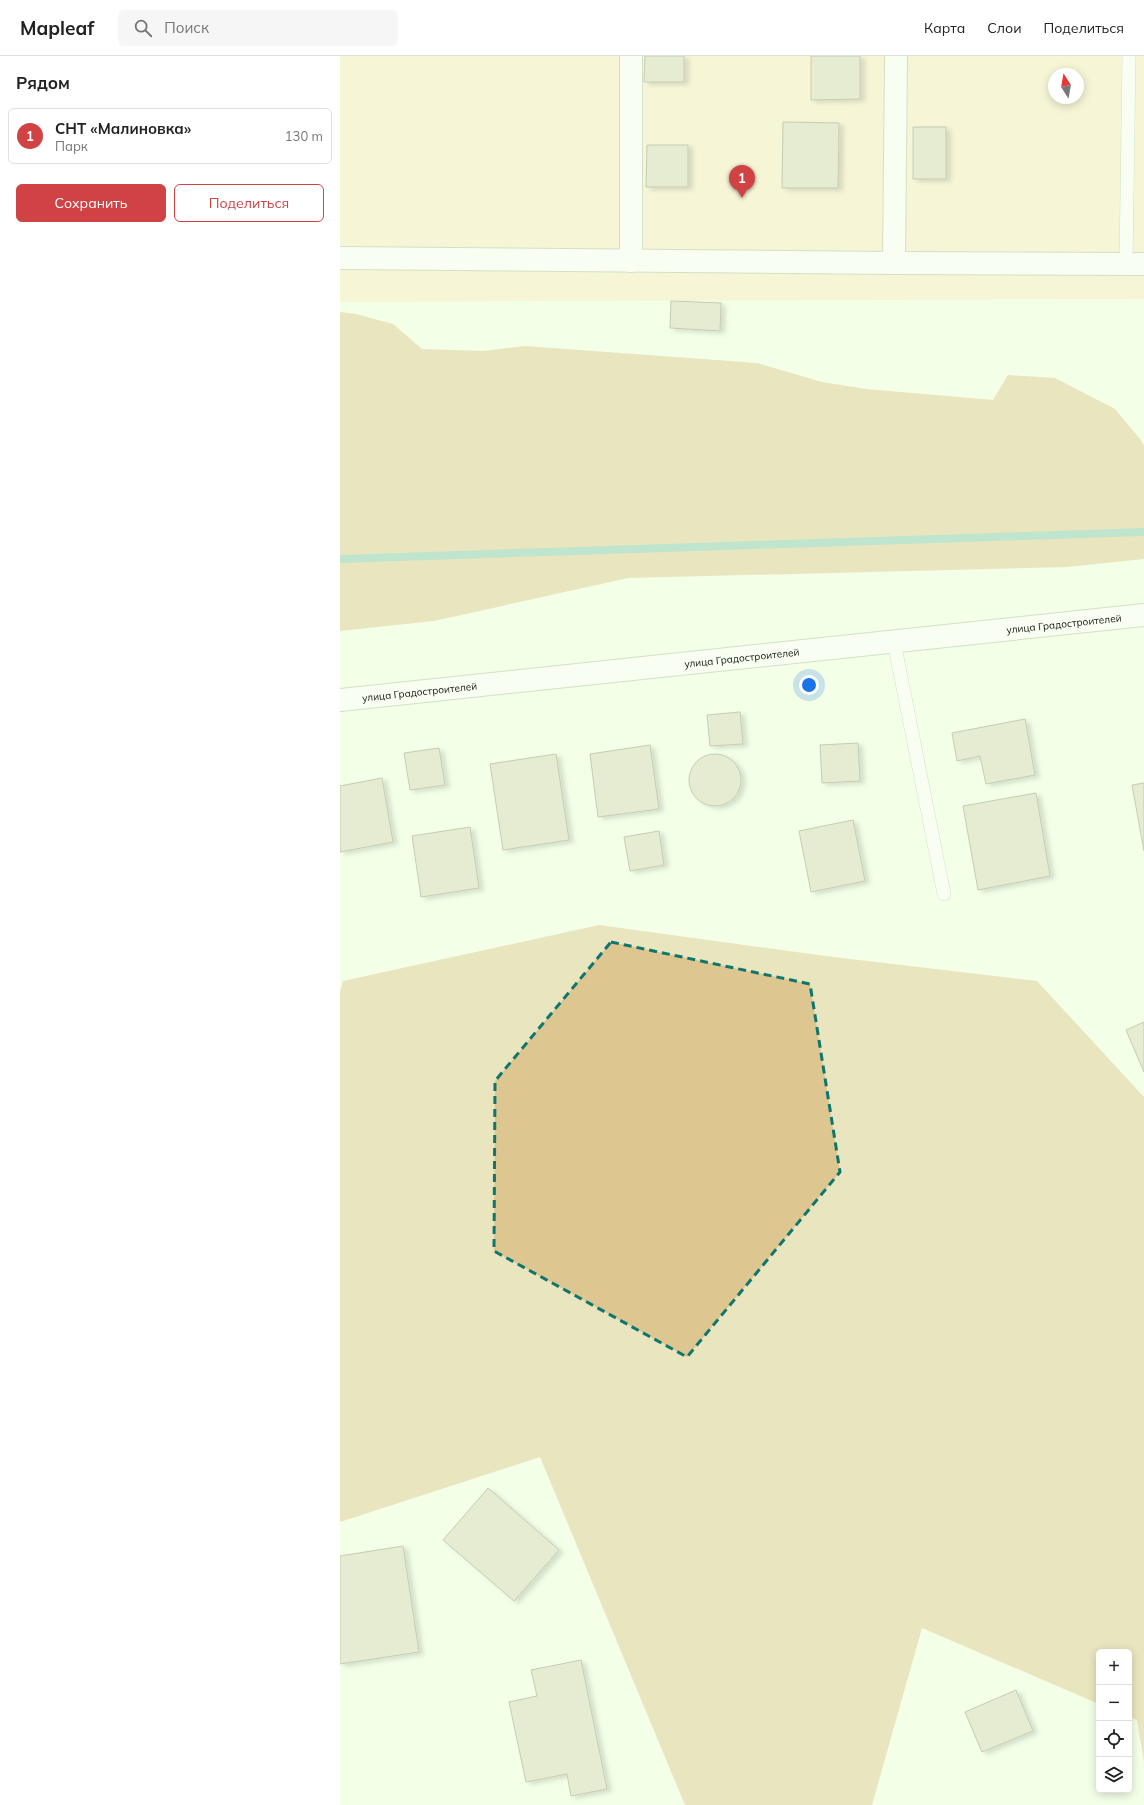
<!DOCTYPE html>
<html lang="ru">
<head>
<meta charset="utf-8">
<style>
	:root { --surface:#fff; --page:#f6f6f6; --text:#222; --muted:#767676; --line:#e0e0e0; --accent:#d14244 }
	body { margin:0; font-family:Mulish,sans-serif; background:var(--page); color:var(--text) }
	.controls { position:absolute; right:12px; bottom:12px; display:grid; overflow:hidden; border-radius:6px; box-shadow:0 2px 10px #0003 }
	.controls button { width:36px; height:36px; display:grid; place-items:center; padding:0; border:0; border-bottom:1px solid var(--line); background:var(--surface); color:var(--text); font:20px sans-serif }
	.compass { position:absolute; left:708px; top:12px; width:36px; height:36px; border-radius:50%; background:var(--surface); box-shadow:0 2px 10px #0003; rotate:349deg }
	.you { position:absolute; left:469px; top:629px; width:14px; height:14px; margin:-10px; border:3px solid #fff; border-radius:50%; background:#1a73e8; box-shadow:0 0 0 6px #1a73e833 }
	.badge { display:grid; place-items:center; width:26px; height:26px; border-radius:50%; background:var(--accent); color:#fff; font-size:13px; font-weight:700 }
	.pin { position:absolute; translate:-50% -33px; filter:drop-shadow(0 1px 2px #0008) }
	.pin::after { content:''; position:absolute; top:21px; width:14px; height:12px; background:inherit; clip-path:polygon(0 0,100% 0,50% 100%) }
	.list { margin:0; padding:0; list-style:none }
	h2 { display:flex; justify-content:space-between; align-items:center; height:52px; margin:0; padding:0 16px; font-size:17px }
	h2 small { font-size:13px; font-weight:400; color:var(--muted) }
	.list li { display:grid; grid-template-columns:26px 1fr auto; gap:12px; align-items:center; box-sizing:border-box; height:56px; margin:0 8px 8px; padding:0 8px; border:1px solid var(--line); border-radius:6px }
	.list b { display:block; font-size:15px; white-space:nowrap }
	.list p { margin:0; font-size:13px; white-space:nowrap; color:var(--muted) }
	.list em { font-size:13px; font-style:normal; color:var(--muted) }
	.actions { display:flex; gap:8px; padding:12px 16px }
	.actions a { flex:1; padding:9px 0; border:1px solid var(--accent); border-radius:6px; text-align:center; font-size:14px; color:var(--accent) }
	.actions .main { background:var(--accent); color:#fff }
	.icon { flex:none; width:22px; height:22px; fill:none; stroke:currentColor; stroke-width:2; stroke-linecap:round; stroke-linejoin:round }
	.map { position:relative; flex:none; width:804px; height:1749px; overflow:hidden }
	header { display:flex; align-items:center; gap:24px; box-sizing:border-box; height:56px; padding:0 20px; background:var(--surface); border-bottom:1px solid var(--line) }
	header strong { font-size:19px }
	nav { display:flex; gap:22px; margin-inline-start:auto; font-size:14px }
	.search { width:280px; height:36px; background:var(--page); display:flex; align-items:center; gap:10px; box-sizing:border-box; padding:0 14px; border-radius:6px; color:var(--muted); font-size:15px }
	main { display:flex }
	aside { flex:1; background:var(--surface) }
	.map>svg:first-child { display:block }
	.green { fill:#fbe9c2; fill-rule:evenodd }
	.forest { fill:#ddc68f }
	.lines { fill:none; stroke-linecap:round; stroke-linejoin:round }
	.stream { stroke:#83c6b0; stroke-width:8 }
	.building { fill:#d5d6b6; stroke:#8f8f71; filter:url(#shadow) }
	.service-casing { stroke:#acbb9e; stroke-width:14 }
	.minor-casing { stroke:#acbb9e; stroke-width:24 }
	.service { stroke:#fff; stroke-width:13 }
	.minor { stroke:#fff; stroke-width:22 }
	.marked { fill:none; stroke:#0f766e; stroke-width:3; stroke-dasharray:8 5; stroke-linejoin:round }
	.labels { text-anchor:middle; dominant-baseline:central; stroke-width:3; stroke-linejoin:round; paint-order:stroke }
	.street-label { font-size:10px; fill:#13180d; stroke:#fff }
</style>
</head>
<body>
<header>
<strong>Mapleaf</strong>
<div class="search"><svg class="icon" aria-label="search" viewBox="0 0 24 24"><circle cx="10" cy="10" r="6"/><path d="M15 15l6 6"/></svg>Поиск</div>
<nav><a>Карта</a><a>Слои</a><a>Поделиться</a></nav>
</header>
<main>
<aside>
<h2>Рядом<small></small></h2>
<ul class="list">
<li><span class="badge">1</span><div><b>СНТ «Малиновка»</b><p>Парк</p></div><em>130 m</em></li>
</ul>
<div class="actions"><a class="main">Сохранить</a><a>Поделиться</a></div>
</aside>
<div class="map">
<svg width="804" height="1749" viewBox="0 0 804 1749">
	<defs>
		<filter id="shadow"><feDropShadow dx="4.5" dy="2.5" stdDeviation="2" flood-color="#0004"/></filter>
	</defs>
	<rect width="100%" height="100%" fill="#f3ffe7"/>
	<path class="green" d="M0 0H804V243L0 246ZM714 18H738V42H714Z"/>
	<path class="forest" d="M0 256 16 258 53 268 82 293 143 295 185 290 417 307 482 326 526 333 653 344 668 319 715 322 775 353 800 383 804 389V503L727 511 288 522 94 565 0 575Z
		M259 869 485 900 697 925 804 1041V1706L797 1664 789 1661V1596H759V1648L582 1572 532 1749H345L200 1401 0 1466V936L3 925Z"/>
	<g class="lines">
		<path class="stream" d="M0 503 804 476"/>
	</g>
	<path class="building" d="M305 0H344V26H304Z
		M471 0H520V43L471 44Z
		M443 66 499 67 498 132H442Z
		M573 71H606V123H573Z
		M307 89H348V131H306Z
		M331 245 381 247 380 275 330 272Z
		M400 656 403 688 370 690 367 659Z
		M685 663 695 719 646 728 640 700 617 705 612 677Z
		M518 687 520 725 482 727 480 689Z
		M310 689 319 753 258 761 250 698Z
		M99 692 105 729 70 734 64 697Z
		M216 698 229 784 163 794 150 708Z
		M349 724a26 26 0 1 1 52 0a26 26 0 1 1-52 0Z
		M42 722 53 786 0 796V730Z
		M804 727V795L792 729Z
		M696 737 710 820 638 834 623 750Z
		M513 764 525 825 471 836 459 775Z
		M130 771 139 832 81 841 72 780Z
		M319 775 324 809 290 815 284 781Z
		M804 966V1016L786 974Z
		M148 1432 219 1494 174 1545 103 1484Z
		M63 1490 79 1596 0 1608V1500Z
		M241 1604 267 1733 231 1740 227 1718 186 1726 169 1646 197 1640 191 1614Z
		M676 1634 693 1675 642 1696 625 1656Z"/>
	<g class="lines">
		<g class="service-casing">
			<path id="service" d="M786 208 789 0
				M554 586 604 838"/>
		</g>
		<g class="minor-casing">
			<g id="minor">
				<path d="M0 202 554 207 804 208"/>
				<path d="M291 205V0"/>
				<path d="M554 207 556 0"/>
				<path id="s1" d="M0 644 804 559"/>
			</g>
		</g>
		<use href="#service" class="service"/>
		<use href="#minor" class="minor"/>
	</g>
	<path d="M0 0H804V1749H0ZM271 886 470 928 500 1116 347 1301 154 1195 155 1025Z" fill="#f3ffe7" fill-opacity=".55" fill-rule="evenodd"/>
	<path class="marked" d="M271 886 470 928 500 1116 347 1301 154 1195 155 1025Z"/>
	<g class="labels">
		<g class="street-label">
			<text stroke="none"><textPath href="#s1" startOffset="728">улица Градостроителей</textPath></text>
			<text stroke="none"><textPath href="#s1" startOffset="404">улица Градостроителей</textPath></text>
			<text stroke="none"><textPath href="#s1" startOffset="80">улица Градостроителей</textPath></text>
		</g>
	</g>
</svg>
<div class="controls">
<button>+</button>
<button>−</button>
<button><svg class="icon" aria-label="locate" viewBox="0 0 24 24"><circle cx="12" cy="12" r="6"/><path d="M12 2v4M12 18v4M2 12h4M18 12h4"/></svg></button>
<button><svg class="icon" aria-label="layers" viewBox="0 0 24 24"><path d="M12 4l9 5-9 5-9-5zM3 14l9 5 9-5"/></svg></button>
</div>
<svg class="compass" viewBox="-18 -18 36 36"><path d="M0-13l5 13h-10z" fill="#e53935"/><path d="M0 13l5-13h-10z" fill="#767676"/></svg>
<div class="you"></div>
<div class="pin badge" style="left:402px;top:142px">1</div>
</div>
</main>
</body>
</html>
